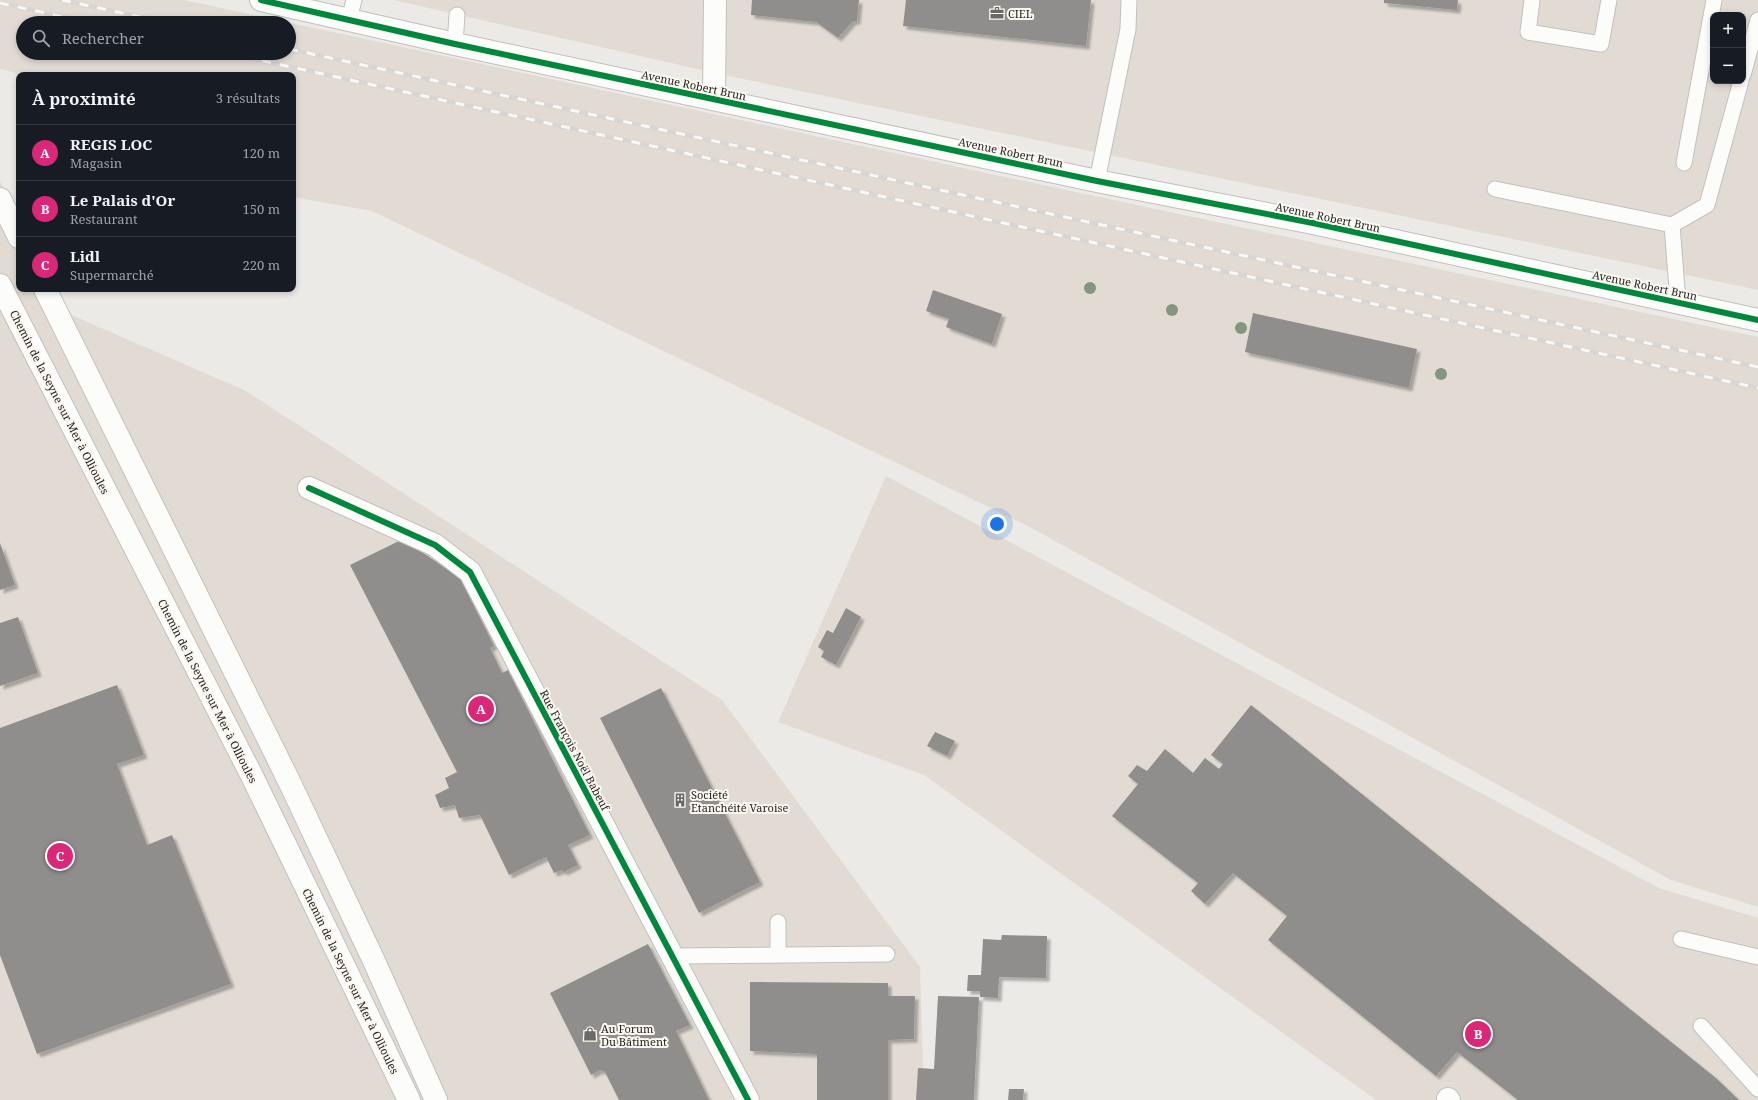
<!DOCTYPE html>
<html lang="fr">
<head>
<meta charset="utf-8">
<style>
	:root { --surface:#171b24; --page:#242831; --text:#f1f3f6; --muted:#9ea1a6; --line:#363941; --accent:#db2777 }
	body { margin:0; font-family:"Noto Serif",serif; background:var(--page); color:var(--text) }
	.controls { position:absolute; right:12px; top:12px; display:grid; overflow:hidden; border-radius:8px; box-shadow:0 2px 6px #0003 }
	.controls button { width:36px; height:36px; display:grid; place-items:center; padding:0; border:0; border-bottom:1px solid var(--line); background:var(--surface); color:var(--text); font:20px sans-serif }
	.you { position:absolute; left:997px; top:524px; width:14px; height:14px; margin:-10px; border:3px solid #fff; border-radius:50%; background:#1a73e8; box-shadow:0 0 0 6px #1a73e833 }
	.badge { display:grid; place-items:center; width:26px; height:26px; border-radius:50%; background:var(--accent); color:#fff; font-size:13px; font-weight:700 }
	.pin { position:absolute; translate:-50% -50%; border:2px solid #fff; box-shadow:0 1px 4px #0006 }
	.list { margin:0; padding:0; list-style:none }
	h2 { display:flex; justify-content:space-between; align-items:center; height:52px; margin:0; padding:0 16px; font-size:17px }
	h2 small { font-size:13px; font-weight:400; color:var(--muted) }
	.list li { display:grid; grid-template-columns:26px 1fr auto; gap:12px; align-items:center; box-sizing:border-box; height:56px; padding:0 16px; border-top:1px solid var(--line) }
	.list b { display:block; font-size:15px; white-space:nowrap }
	.list p { margin:0; font-size:13px; white-space:nowrap; color:var(--muted) }
	.list em { font-size:13px; font-style:normal; color:var(--muted) }
	.icon { flex:none; width:22px; height:22px; fill:none; stroke:currentColor; stroke-width:2; stroke-linecap:round; stroke-linejoin:round }
	.map { position:relative; flex:none; width:1758px; height:1100px; overflow:hidden }
	.search { position:absolute; background:var(--surface); box-shadow:0 2px 6px #0003; left:16px; top:16px; width:280px; height:44px; display:flex; align-items:center; gap:10px; box-sizing:border-box; padding:0 14px; border-radius:22px; color:var(--muted); font-size:15px }
	.panel { position:absolute; background:var(--surface); box-shadow:0 2px 6px #0003; left:16px; top:72px; width:280px; height:220px; border-radius:8px }
	.map>svg:first-child { display:block }
	.built { fill:#e1dbd4; fill-rule:evenodd }
	.building { fill:#908e8c; filter:url(#shadow) }
	.lines { fill:none; stroke-linecap:round; stroke-linejoin:round }
	.lane-casing { stroke:#c2c0be; stroke-width:17 }
	.street-casing { stroke:#c2c0be; stroke-width:24 }
	.secondary-casing { stroke:#c2c0be; stroke-width:24 }
	.lane { stroke:#fcfcfb; stroke-width:15 }
	.street { stroke:#fcfcfb; stroke-width:22 }
	.secondary { stroke:#fcfcfb; stroke-width:22 }
	.rail-casing { stroke:#d6d6d4; stroke-width:4.5 }
	.rail { stroke:#fcf7f1; stroke-width:3; stroke-dasharray:9; stroke-linecap:butt }
	.cycleway-casing { stroke:#fcf7f1; stroke-width:8 }
	.cycleway { stroke:#00873e; stroke-width:6 }
	.tree { fill:#84967f }
	.labels { text-anchor:middle; dominant-baseline:central; stroke-width:4; stroke-linejoin:round; paint-order:stroke }
	.poi-label { font-size:11px; fill:#252421; stroke:#fcf7f1; text-anchor:start }
	.street-label { font-size:11px; fill:#252421; stroke:#fcf7f1 }
</style>
</head>
<body>
<div class="map">
<svg width="1758" height="1100" viewBox="0 0 1758 1100">
	<defs>
		<filter id="shadow"><feDropShadow dx="3.5" dy="3.5" stdDeviation="1" flood-color="#0004"/></filter>
	</defs>
	<rect width="100%" height="100%" fill="#eceae7"/>
	<path class="built" d="M0 0H184L1024 181 1758 337V907L1671 880 1026 525 372 211 293 197V75H24L0 69ZM23 23H289V53H23Z
		M393 0H1758V290L724 75ZM1713 15H1743V81H1713Z
		M0 181 19 219V289H55L67 313 246 391 722 700 920 967 924 1100H0Z
		M886 476 1659 888 1758 918V1100H1376L924 775 778 722Z"/>
	<path class="building" d="M752 0H859L857 21H853L838 38 816 22 751 15Z
		M906 0H1091L1086 46 903 26Z
		M1384 0H1458L1457 10 1384 3Z
		M933 290 1002 314 992 344 946 327 949 319 926 311Z
		M1253 313 1417 349 1409 388 1245 352Z
		M403 539 460 578 494 646 490 648 502 673 508 670 590 835 568 845 578 865 564 872 562 870 554 873 546 857 509 875 480 815 459 818 455 805 440 808 435 795 449 788 445 778 457 772 350 565Z
		M0 543 15 585 0 590Z
		M846 608 861 617 836 665 821 657 824 651 818 647 827 630 833 633Z
		M18 617 38 673 0 686V623Z
		M117 685 144 755 117 764 147 845 172 835 231 984 37 1054 0 955V728Z
		M661 688 760 882 699 913 600 718Z
		M1251 705 1716 1078 1739 1100H1518L1457 1052 1436 1076 1268 940 1287 916 1233 873 1205 904 1191 891 1198 883 1112 816 1138 784 1128 776 1137 765 1147 771 1165 749 1193 773 1205 758 1219 769 1223 764 1211 755Z
		M935 732 955 741 947 756 927 746Z
		M1002 935 1047 936 1046 978 999 977 998 998 980 997V991H967L968 975H981L983 939 1001 940Z
		M648 944 690 1025 676 1031 709 1100H619L605 1072 600 1070 591 1075 550 993Z
		M750 982 888 983V996H915L914 1039 888 1040V1100H817V1054L750 1051Z
		M938 996 979 997 974 1100H916L918 1068 934 1069Z
		M1009 1089H1024L1023 1100H1008Z"/>
	<g class="lines">
		<g class="lane-casing">
			<path id="lane" d="M1532 0 1528 32 1601 44 1609 0
				M349 20 354 0
				M455 44 457 15
				M1743 75 1758 20
				M1684 163 1714 0
				M1097 181 1128 29 1129 0
				M1495 189 1672 225 1678 302
				M1672 225 1707 205 1741 81
				M778 922V955
				M1681 939 1758 957
				M672 956 887 954
				M1701 1026 1758 1089"/>
		</g>
		<g class="street-casing">
			<path id="street" d="M714 99 715 0
				M309 488 435 545 470 572 748 1100
				M1448 1099 1449 1100"/>
		</g>
		<g class="secondary-casing">
			<path id="secondary" d="M261 0 455 44 1097 181 1313 223 1758 320
				M0 199 19 237
				M0 285 252 776 409 1100
				M45 289 288 779 374 961 436 1100"/>
		</g>
		<use href="#lane" class="lane"/>
		<use href="#street" class="street"/>
		<use href="#secondary" class="secondary"/>
		<g class="rail-casing">
			<path id="rail" d="M62 0 168 23
				M0 3 90 23
				M289 49 1758 367
				M227 53 1758 388"/>
		</g>
		<use href="#rail" class="rail"/>
		<g class="cycleway-casing">
			<path id="cycleway" d="M261 0 455 44 1097 181 1313 223 1758 320
				M309 488 435 545 470 572 748 1100"/>
		</g>
		<use href="#cycleway" class="cycleway"/>
	</g>
	<g class="tree">
		<circle cx="1090" cy="288" r="6"/>
		<circle cx="1172" cy="310" r="6"/>
		<circle cx="1241" cy="328" r="6"/>
		<circle cx="1441" cy="374" r="6"/>
	</g>
	<defs>
		<g id="office-bare" transform="scale(1.08)"><path d="M-6-3h4V-5.5h4V-3h4V5H-6ZM-1-4.5V-3h2v-1.5ZM-6 0V1H6V0Z" fill="#6b6966" stroke="#fcf7f1" stroke-width="2.5" paint-order="stroke"/></g>
		<g id="building-bare" transform="scale(1.08)"><path d="M-4-6H4V6H1V3H-1V6H-4ZM-2.5-4.3h1.7v1.8h-1.7ZM.8-4.3h1.7v1.8H.8ZM-2.5-1h1.7V.8h-1.7ZM.8-1h1.7V.8H.8Z" fill="#6b6966" stroke="#fcf7f1" stroke-width="2.5" paint-order="stroke"/></g>
		<g id="shop-bare" transform="scale(1.08)"><path d="M-5-2.5h2.3a2.7 3.5 0 0 1 5.4 0H5L5.5 6h-11ZM-1.5-2.5h3a1.5 2.3 0 0 0-3 0Z" fill="#6b6966" stroke="#fcf7f1" stroke-width="2.5" paint-order="stroke"/></g>
	</defs>
	<g fill-rule="evenodd">
		<use href="#office-bare" x="997" y="13"/>
		<use href="#building-bare" x="680" y="800"/>
		<use href="#shop-bare" x="590" y="1034"/>
	</g>
	<g class="labels">
		<g class="poi-label">
			<text x="1008" y="13">CIEL</text>
			<text x="691" y="794">Société<tspan x="691" dy="13">Etanchéité Varoise</tspan></text>
			<text x="601" y="1028">Au Forum<tspan x="601" dy="13">Du Bâtiment</tspan></text>
		</g>
		<g class="street-label">
			<text transform="translate(694 85) rotate(12)">Avenue Robert Brun</text>
			<text transform="translate(1011 152) rotate(12)">Avenue Robert Brun</text>
			<text transform="translate(1328 217) rotate(12)">Avenue Robert Brun</text>
			<text transform="translate(1645 285) rotate(12)">Avenue Robert Brun</text>
			<text transform="translate(60 402) rotate(63)">Chemin de la Seyne sur Mer à Ollioules</text>
			<text transform="translate(208 691) rotate(63)">Chemin de la Seyne sur Mer à Ollioules</text>
			<text transform="translate(575 750) rotate(62)">Rue François Noël Babeuf</text>
			<text transform="translate(351 981) rotate(64)">Chemin de la Seyne sur Mer à Ollioules</text>
		</g>
	</g>
</svg>
<div class="controls">
<button>+</button>
<button>−</button>
</div>
<div class="you"></div>
<div class="pin badge" style="left:481px;top:709px">A</div>
<div class="pin badge" style="left:1478px;top:1034px">B</div>
<div class="pin badge" style="left:60px;top:856px">C</div>
<div class="search"><svg class="icon" aria-label="search" viewBox="0 0 24 24"><circle cx="10" cy="10" r="6"/><path d="M15 15l6 6"/></svg>Rechercher</div>
<section class="panel">
<h2>À proximité<small>3 résultats</small></h2>
<ul class="list">
<li><span class="badge">A</span><div><b>REGIS LOC</b><p>Magasin</p></div><em>120 m</em></li>
<li><span class="badge">B</span><div><b>Le Palais d'Or</b><p>Restaurant</p></div><em>150 m</em></li>
<li><span class="badge">C</span><div><b>Lidl</b><p>Supermarché</p></div><em>220 m</em></li>
</ul>
</section>
</div>
</body>
</html>
